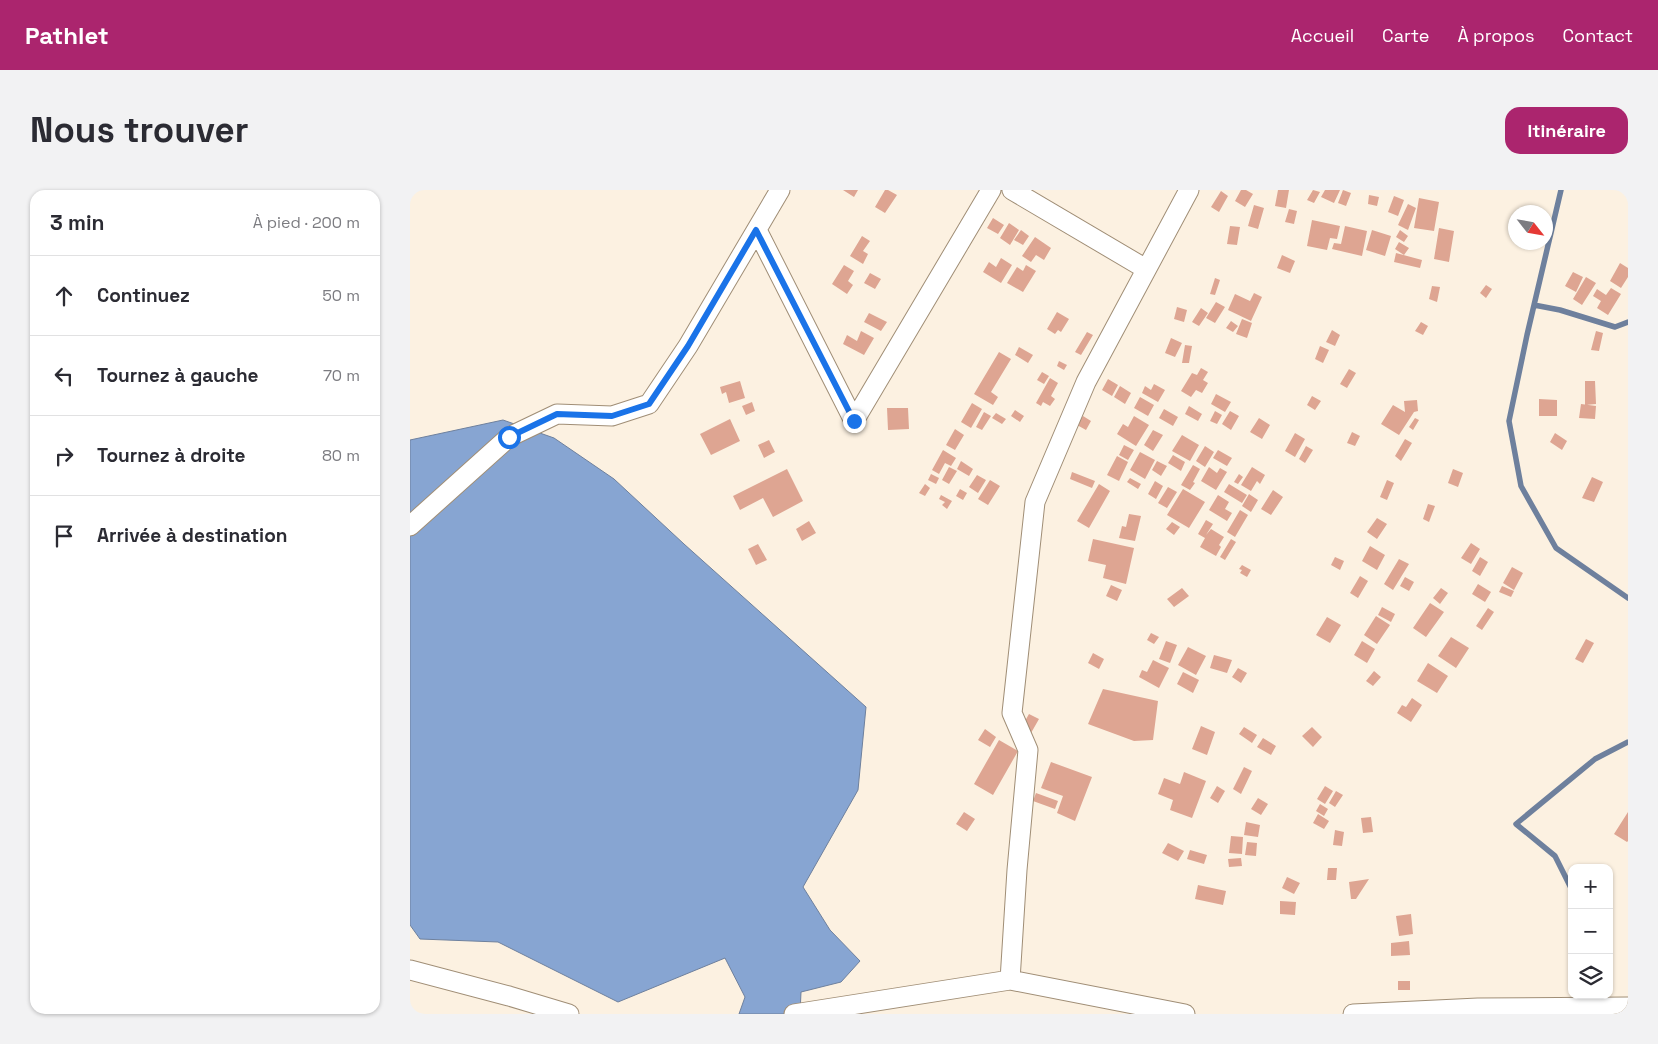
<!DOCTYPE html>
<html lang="fr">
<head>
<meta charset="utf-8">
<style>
	:root { --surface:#fff; --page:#f2f2f3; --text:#2b2b33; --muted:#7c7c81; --line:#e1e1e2; --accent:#ab256e }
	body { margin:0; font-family:"Space Grotesk",sans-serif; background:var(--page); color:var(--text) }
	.controls { position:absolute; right:15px; bottom:15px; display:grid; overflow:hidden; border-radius:10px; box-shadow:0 1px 4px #0004 }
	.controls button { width:45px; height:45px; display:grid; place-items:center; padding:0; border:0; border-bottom:1px solid var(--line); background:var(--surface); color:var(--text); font:25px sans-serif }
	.compass { position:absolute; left:1098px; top:15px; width:45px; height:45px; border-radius:50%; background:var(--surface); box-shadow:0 1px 4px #0004; rotate:121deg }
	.stop { position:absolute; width:15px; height:15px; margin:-11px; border:4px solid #1a73e8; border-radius:50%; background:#fff }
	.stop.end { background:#1a73e8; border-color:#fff; box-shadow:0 1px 5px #0008 }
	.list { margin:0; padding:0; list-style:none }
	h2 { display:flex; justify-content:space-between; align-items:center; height:65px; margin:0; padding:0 20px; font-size:21px }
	h2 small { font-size:16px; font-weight:400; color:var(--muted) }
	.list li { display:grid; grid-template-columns:32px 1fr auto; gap:15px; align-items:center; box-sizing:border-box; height:80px; padding:0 20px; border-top:1px solid var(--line) }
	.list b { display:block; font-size:19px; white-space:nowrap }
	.list em { font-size:16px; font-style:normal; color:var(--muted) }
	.icon { flex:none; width:28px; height:28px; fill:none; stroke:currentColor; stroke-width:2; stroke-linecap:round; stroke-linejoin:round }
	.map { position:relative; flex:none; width:1218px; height:824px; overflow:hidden; border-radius:15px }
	header { display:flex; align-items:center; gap:30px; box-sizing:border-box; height:70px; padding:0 25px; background:var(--accent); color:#fff }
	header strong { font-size:24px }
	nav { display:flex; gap:28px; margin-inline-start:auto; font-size:18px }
	.intro { display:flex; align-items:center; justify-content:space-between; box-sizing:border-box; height:120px; padding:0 30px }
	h1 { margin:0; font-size:35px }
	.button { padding:12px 22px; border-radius:15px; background:var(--accent); color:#fff; font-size:18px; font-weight:700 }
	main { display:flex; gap:30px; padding:0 30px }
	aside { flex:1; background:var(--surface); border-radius:15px; box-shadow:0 1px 4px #0004 }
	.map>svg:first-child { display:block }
	.water { fill:#87a5d2; stroke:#6e809d }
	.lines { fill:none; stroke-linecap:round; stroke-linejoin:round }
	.stream { stroke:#6e809d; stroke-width:5.5 }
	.building { fill:#dea592 }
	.minor-casing { stroke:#a08e76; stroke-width:21 }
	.minor { stroke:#fff; stroke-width:19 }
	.route { stroke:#1a73e8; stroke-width:6 }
</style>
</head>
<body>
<header>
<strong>Pathlet</strong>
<nav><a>Accueil</a><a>Carte</a><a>À propos</a><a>Contact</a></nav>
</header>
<div class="intro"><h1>Nous trouver</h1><a class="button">Itinéraire</a></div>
<main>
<aside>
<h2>3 min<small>À pied · 200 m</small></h2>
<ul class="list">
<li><svg class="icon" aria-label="ahead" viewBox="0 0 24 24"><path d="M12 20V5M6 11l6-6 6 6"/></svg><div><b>Continuez</b></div><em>50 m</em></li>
<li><svg class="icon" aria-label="left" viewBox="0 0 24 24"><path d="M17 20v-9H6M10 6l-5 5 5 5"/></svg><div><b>Tournez à gauche</b></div><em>70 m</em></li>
<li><svg class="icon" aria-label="right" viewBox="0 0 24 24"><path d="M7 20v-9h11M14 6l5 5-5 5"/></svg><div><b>Tournez à droite</b></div><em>80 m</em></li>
<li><svg class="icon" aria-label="arrive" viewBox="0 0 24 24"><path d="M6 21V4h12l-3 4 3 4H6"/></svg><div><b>Arrivée à destination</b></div></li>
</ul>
</aside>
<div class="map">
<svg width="1218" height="824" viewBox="0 0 1218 824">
	<rect width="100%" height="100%" fill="#fcf1e1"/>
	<path class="water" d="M93 230 144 248 204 289 274 354 456 517 448 600 393 697 420 740 450 771 431 792 391 802 390 824H329L335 807 315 768 208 812 88 752 10 749 0 735V250Z"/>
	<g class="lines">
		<path class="stream" d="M1151 0 1117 145 1099 231 1111 296 1146 358 1218 408
			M1124 115 1150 120 1205 137 1218 132
			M1162 700 1145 666 1106 634 1185 569 1218 552"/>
	</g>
	<path class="building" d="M433 0H448L444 7Z
		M475 0H478L487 5 475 23 465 17Z
		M831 0H836L843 4 835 17 825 11Z
		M868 0H879L876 18 865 16Z
		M903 0 910 2 904 13 897 10Z
		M915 0H930L924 13 911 7Z
		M933 0 941 3 936 16 928 13Z
		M811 1 818 6 809 22 801 17Z
		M959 5 969 7 967 16 958 14Z
		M984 6 994 10 988 26 978 22Z
		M1009 8 1029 12 1024 41 1004 38Z
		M998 14 1006 18 998 40 988 35Z
		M844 15 854 18 848 39 838 36Z
		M879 19 887 21 884 34 875 32Z
		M583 28 594 35 588 44 577 38Z
		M902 30 930 36 927 49 920 48 917 60 897 56Z
		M599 33 609 40 600 55 590 48Z
		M820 36 830 37 827 55 817 54Z
		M935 36 957 41 952 66 922 59 924 53 931 54Z
		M1029 38 1044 41 1039 72 1024 69Z
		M611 40 619 46 613 55 604 50Z
		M962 40 981 46 975 66 956 60Z
		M990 40 998 46 994 52 986 47Z
		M452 46 460 51 453 61 458 64 453 74 440 66Z
		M625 47 641 58 634 70 626 65 621 72 612 66Z
		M989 52 999 58 994 65 985 59Z
		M986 63 1012 70 1010 78 984 72Z
		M872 65 885 71 880 83 867 78Z
		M591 68 602 75 591 93 573 82 579 72 586 77Z
		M1210 73 1218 78V87L1211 98 1200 91Z
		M434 75 444 81 438 91 443 95 437 104 422 94Z
		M616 75 626 81 613 102 597 93 607 77 613 81Z
		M1163 82 1173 87 1166 102 1155 96Z
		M460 83 471 89 465 99 454 93Z
		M1176 87 1186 93 1172 115 1163 109Z
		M805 88 810 90 805 105 800 104Z
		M1076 95 1082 99 1076 108 1070 103Z
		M1022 96 1030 97 1027 112 1019 109Z
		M1201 98 1211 104 1198 125 1187 118 1191 111 1183 106 1187 99 1196 105Z
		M844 103 852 107 841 131 818 120 825 104 840 111Z
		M806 112 815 117 805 133 796 128Z
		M767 117 777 120 774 132 764 129Z
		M791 118 798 123 789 136 782 132Z
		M647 122 659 129 651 142 648 140 645 144 637 139Z
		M459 123 477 132 471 141 454 132Z
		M832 129 842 133 837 148 826 144Z
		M821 131 828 136 823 142 816 138Z
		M1011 132 1018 136 1013 145 1005 141Z
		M922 140 930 145 925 156 916 152Z
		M451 141 464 148 454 165 433 154 437 145 447 151Z
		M1186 141 1193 143 1189 161 1181 160Z
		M677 142 683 145 671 165 665 162Z
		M761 148 772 153 765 167 755 163Z
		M775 155 782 156 779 173H772Z
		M910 156 919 160 913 173 905 169Z
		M609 157 623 165 618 173 605 165Z
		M589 162 601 169 581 202 588 207 583 215 564 204Z
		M649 171 657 175 654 180 647 176Z
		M791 178 798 182 793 190 798 193 792 203 786 200 781 207 771 201 782 183 787 185Z
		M939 179 946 183 937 198 930 194Z
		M632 182 639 186 634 194 627 190Z
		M640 188 648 193 641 206 645 209 640 216 633 212 631 216 626 213Z
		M698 189 708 195 702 206 692 200Z
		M330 191 335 208 319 213 316 202 312 204 310 197Z
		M1175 191H1185L1186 214 1175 215Z
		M744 194 755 200 748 212 732 203 735 196 741 200Z
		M710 196 721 203 715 214 704 207Z
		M806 204 821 212 815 222 801 214Z
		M902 206 911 211 905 220 897 215Z
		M730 207 744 215 738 226 724 218Z
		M1129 209 1147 210V226H1129Z
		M1007 210 1008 221 1004 222 989 245 971 234 983 215 995 222 994 211Z
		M342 212 345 221 336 225 332 216Z
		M562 213 572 219 561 238 551 232Z
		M1171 214 1186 216 1185 229 1169 228Z
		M779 216 792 224 788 231 775 224Z
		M477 218H498L499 239 478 240Z
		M754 219 768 227 763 236 749 228Z
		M605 220 614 226 610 232 601 226Z
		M805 221 812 225 807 234 800 231Z
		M820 221 829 226 821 240 812 234Z
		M574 222 581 226 572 240 566 237Z
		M586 223 596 229 592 234 582 228Z
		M673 226 681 231 676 240 667 235Z
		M724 226 739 235 726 256 707 244 713 234 718 237Z
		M849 228 860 235 852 249 840 242Z
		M1005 228 1009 230 1003 240 999 237Z
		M320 229 330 251 301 265 290 244Z
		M545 239 554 245 545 260 536 255Z
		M743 240 753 245 743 261 734 255Z
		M942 242 950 246 945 256 937 253Z
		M885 243 895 249 885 267 875 261Z
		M1145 243 1157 251 1152 260 1140 252Z
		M772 245 789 255 780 271 762 261Z
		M995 249 1002 253 991 271 985 266Z
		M359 250 365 262 354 268 348 255Z
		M714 255 724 260 718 270 709 265Z
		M795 256 804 262 795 277 786 271Z
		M896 256 903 260 895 273 889 269Z
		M533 260 546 268 541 276 535 273 529 284 522 280Z
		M808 260 822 268 817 276 803 268Z
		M730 262 745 270 735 289 720 280Z
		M763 265 775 272 771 281 758 273Z
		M707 266 718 272 709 291 697 285Z
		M551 271 563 279 559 286 547 279Z
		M747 271 757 276 751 286 742 280Z
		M783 275 790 279 783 292 785 293 780 300 771 295Z
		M539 277 547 281 539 294 532 290Z
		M799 277 807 283 810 278 817 282 806 300 791 291Z
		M842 277 855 285 850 294 847 291 841 301 831 295Z
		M377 279 393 311 363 327 353 308 330 320 323 306Z
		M1043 279 1053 283 1048 297 1038 293Z
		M662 282 685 291 682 298 660 289Z
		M521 284 529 288 526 294 518 290Z
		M829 284 833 287 828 294 824 292Z
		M567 285 576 290 568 303 559 297Z
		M1182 287 1193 292 1184 312 1172 308Z
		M720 288 731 294 728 299 717 292Z
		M580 290 590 296 578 315 568 309Z
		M977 290 984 293 977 310 970 307Z
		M745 291 753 296 746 309 738 304Z
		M515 294 520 298 515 306 509 303Z
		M689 294 700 301 679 338 667 331Z
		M819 294 837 305 832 313 814 302Z
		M758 297 767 302 757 318 748 313Z
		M550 299 557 303 553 310 546 306Z
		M773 299 795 312 779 338 757 325Z
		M863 300 873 307 861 325 851 319Z
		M839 304 848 310 841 322 832 316Z
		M531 305 542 311 537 319 532 315 535 312 529 309Z
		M808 305 819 312 815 319 822 323 817 331 799 320Z
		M1018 314 1025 316 1019 332 1013 329Z
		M830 320 838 325 825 347 817 342Z
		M719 324 731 326 725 351 709 348 712 336 716 337Z
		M967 328 977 334 967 349 957 342Z
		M796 330 803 334 796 345 801 339 814 347 809 355 811 357 806 366 790 357 795 348 788 344Z
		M399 331 406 343 392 351 386 339Z
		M762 332 770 337 764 345 756 339Z
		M683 349 724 358 716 394 693 388 696 375 678 371Z
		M821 349 826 352 815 370 810 367Z
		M1061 353 1070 359 1061 374 1051 368Z
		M348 354 357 370 346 375 338 359Z
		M960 356 975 365 967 380 952 371Z
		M925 367 934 371 930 380 921 375Z
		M1070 367 1078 372 1070 386 1062 381Z
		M989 369 999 374 983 400 974 394Z
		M832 375 841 380 837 387 830 383 832 380 829 379Z
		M1102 377 1113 383 1104 400 1093 393Z
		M950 386 958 391 948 408 940 403Z
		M995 387 1004 392 999 401 990 396Z
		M1068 394 1081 402 1075 412 1062 404Z
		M701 395 712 400 707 411 696 406Z
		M1092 396 1104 401 1101 407 1089 402Z
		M772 398 779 406 764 417 757 409Z
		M1031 398 1038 403 1030 414 1023 408Z
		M1020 413 1034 422 1016 447 1003 438Z
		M972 417 985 424 981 432 968 425Z
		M1078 418 1084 422 1072 440 1066 436Z
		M966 426 980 435 967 454 954 445Z
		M917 427 931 435 920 453 906 445Z
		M741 443 749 447 744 454 737 450Z
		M1041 447 1059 458 1046 478 1028 466Z
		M1176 449 1184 453 1173 473 1165 469Z
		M756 451 767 455 760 473 749 469Z
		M952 451 965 459 957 473 944 465Z
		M778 457 796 466 786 485 768 475Z
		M683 463 694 469 689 479 678 473Z
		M804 465 822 470 817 483 800 478Z
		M743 470 759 478 749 498 729 487 732 480 737 482Z
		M1018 473 1038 486 1027 503 1007 491Z
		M828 478 837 483 831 493 822 487Z
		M964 481 971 487 963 496 956 491Z
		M773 482 789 490 783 503 767 494Z
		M693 499 748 511 743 550 724 551 678 534Z
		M1002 508 1012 515 1001 532 987 523 992 515 996 517Z
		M619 524 629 529 621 543 611 538Z
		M791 536 805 542 797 565 782 559Z
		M834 537 847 545 842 553 829 544Z
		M902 537 912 547 903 557 892 546Z
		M575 539 586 547 580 557 568 550Z
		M853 548 866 556 861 565 847 557Z
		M589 550 608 561 583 605 564 594Z
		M641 572 682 587 665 631 647 623 653 606 631 598Z
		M834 577 842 581 831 604 823 599Z
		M774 582 796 591 782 628 760 620 763 610 748 604 754 588 770 594Z
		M807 596 815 601 808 613 800 608Z
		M915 596 923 601 915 614 907 609Z
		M926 601 933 605 925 617 919 613Z
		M626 603 648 611 645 619 623 611Z
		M848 608 858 614 851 625 841 619Z
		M910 614 918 619 914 626 906 621Z
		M554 622 565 629 557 641 546 634Z
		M1218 622V651L1217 652 1204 644Z
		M908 624 919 631 914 639 903 633Z
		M961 627 963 642 953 643 951 628Z
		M836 632 850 635 848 647 834 645Z
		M925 640 934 642 932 656 923 655Z
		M821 646 833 647 832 664 819 663Z
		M837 652 847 653 846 666 835 665Z
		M758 653 774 661 768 671 752 663Z
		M780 660 797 665 794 674 777 669Z
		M831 668 832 676 819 677 818 669Z
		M918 678H927L926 690H917Z
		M877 687 890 693 884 704 872 698Z
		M959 689 946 709H941L939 692Z
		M788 695 816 701 813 715 785 709Z
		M870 711 886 712 885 725 870 724Z
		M1001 724 1003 744 989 746 986 726Z
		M999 751 1000 765 981 766V753Z
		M988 791H1000V800H988Z"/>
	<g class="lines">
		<g class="minor-casing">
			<path id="minor" d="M602 0 736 79
				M347 40 444 231
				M444 231 581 0
				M0 336 99 247 147 224 202 226 239 214 278 156 370 0
				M0 780 99 806 159 824
				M600 790 607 680 618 560 602 523 625 312 676 192 779 0
				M384 824 600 790 775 824
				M943 824 1068 818 1218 817"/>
		</g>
		<use href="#minor" class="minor"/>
	</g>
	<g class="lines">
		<path class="route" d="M99 247 147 224 202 226 239 214 278 156 346 40 444 231"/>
	</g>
</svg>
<div class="controls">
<button>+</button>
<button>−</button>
<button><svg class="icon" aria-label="layers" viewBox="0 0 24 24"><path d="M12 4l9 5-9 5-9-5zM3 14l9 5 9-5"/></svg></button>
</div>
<svg class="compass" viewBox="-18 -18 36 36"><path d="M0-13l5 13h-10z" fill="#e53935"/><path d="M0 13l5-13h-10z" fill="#7c7c81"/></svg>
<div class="stop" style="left:99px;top:247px"></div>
<div class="stop end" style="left:444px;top:231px"></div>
</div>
</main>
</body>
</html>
